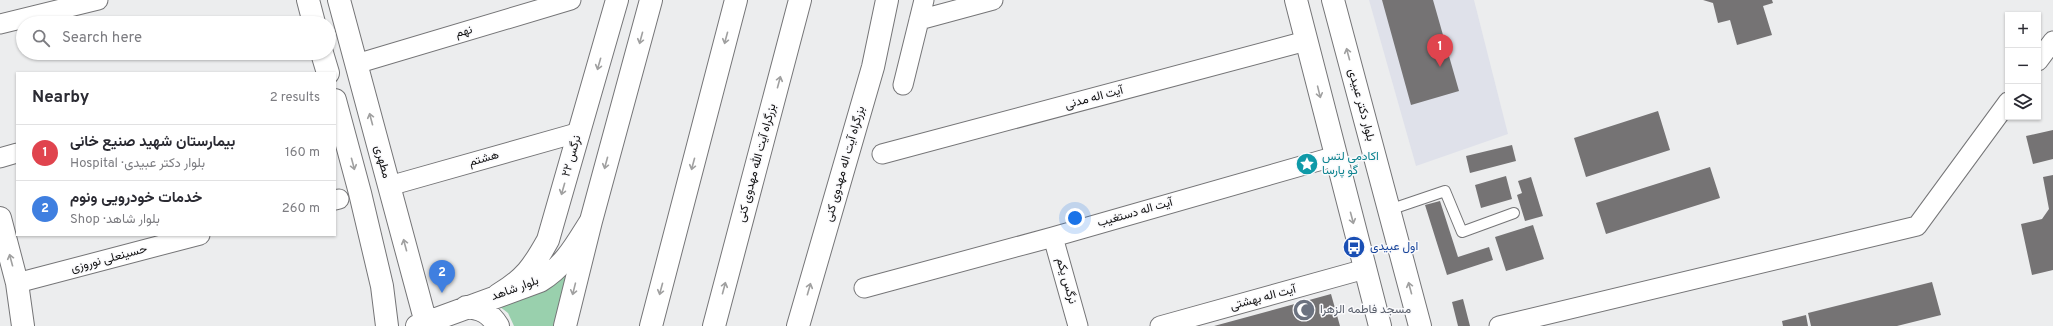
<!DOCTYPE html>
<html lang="en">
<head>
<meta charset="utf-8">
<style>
	:root { --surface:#fff; --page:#f7f7f7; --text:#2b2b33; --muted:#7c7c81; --line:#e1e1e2; --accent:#188a6a }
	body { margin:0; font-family:Overpass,Vazirmatn,sans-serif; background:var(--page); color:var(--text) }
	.controls { position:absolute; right:12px; top:12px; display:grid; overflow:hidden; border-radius:0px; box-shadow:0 1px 3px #0004 }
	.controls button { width:36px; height:36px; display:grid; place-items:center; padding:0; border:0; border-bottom:1px solid var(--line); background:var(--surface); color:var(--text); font:20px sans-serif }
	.you { position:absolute; left:1075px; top:218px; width:14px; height:14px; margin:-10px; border:3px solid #fff; border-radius:50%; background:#1a73e8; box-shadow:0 0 0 6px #1a73e833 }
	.badge { display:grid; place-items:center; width:26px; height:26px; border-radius:50%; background:var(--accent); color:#fff; font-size:13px; font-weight:700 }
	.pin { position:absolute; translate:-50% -33px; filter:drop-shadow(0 1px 2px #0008) }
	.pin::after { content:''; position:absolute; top:21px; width:14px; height:12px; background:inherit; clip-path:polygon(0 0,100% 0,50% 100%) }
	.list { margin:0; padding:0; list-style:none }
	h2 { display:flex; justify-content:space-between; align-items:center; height:52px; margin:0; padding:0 16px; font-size:17px }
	h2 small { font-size:13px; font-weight:400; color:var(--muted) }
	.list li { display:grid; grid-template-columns:26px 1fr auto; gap:12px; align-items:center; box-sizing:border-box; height:56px; padding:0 16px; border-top:1px solid var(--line) }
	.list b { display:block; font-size:15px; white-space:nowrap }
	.list p { margin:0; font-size:13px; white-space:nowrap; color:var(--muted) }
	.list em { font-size:13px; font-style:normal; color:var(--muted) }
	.icon { flex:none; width:22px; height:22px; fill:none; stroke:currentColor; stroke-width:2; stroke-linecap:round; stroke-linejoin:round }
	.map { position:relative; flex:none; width:2053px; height:326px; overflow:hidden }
	.search { position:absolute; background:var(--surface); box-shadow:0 1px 3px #0004; left:16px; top:16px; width:320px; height:44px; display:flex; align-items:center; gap:10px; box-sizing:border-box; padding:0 14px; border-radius:22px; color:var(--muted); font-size:15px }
	.panel { position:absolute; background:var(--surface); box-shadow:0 1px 3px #0004; left:16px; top:72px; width:320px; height:164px; border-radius:0px }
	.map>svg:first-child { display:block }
	.built { fill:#dfe1ea }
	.green { fill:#99d0ad }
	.building { fill:#757374 }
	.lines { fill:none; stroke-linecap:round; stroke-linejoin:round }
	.lane-casing { stroke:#757577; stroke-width:12 }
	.street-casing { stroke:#757577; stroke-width:21 }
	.secondary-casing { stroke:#757577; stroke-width:24 }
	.primary-casing { stroke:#757577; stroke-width:24 }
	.highway-casing { stroke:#757577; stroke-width:24 }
	.lane { stroke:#fff; stroke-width:10 }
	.street { stroke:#fff; stroke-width:19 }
	.secondary { stroke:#fff; stroke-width:22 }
	.primary { stroke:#fff; stroke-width:22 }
	.highway { stroke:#fff; stroke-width:22 }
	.oneway { stroke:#a0a0a0 }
	.labels { text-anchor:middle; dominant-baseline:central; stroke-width:3; stroke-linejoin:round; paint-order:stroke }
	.street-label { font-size:12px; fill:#111112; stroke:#fafafc }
	.culture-label { font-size:12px; fill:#0d838f; stroke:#fafafc; text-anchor:start }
	.transit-label { font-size:12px; fill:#164399; stroke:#fafafc; text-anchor:start }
	.worship-label { font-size:12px; fill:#5b616d; stroke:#fafafc; text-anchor:start }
</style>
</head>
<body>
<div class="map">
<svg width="2053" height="326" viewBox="0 0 2053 326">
	<rect width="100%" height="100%" fill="#ecedee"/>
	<path class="built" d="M1369 0H1474L1508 134 1416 166Z"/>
	<path class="green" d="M571 262 553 326H514L508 313 495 303Z"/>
	<path class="building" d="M1382 0H1433L1459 91 1411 105Z
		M1703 0H1772L1773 3 1763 6 1772 35 1737 45 1730 20 1718 23 1713 3Z
		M1658 111 1670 150 1586 177 1574 138Z
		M2053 130V159L2033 164 2026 136Z
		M1512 145 1516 161 1470 173 1466 156Z
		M1710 167 1720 198 1606 234 1596 203Z
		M2053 175V270L2032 275 2021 224 2042 219 2049 209 2043 177Z
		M1506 176 1512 199 1481 208 1475 185Z
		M1531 177 1543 216 1525 221 1517 195 1522 193 1518 181Z
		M1440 201 1458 257 1489 247 1493 260 1447 275 1425 205Z
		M1533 225 1544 259 1506 271 1495 237Z
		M1932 282 1941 315 1897 326H1811L1808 313Z
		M1331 294 1340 326H1214Z
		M1463 299 1470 326H1458L1452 302Z
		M1806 315 1808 326H1783L1782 321Z"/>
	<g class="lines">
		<g class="lane-casing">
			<path id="lane" d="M1389 210 1445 191 1462 232 1514 213"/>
		</g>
		<g class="street-casing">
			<path id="street" d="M919 20 993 0
				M0 24 98 0
				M2038 61 2053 41
				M356 64 571 0
				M903 85 924 0
				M882 154 1306 41
				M0 158 17 153
				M389 186 580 132
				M335 200 339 199
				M1053 237 1078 326
				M17 283 200 235
				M864 288 1053 237 1336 156
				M1160 326 1365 269
				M1499 326 1917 226 2008 102"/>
		</g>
		<g class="secondary-casing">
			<path id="secondary" d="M308 0 314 23
				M339 0 426 323
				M1296 0 1380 326
				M1333 0 1420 326
				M322 53 328 73
				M335 100 360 193 382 286 387 326
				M0 218 17 283 23 326
				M498 295C525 279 533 267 548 240L617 0
				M466 307C481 308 490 313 498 326
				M417 326 540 281C564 266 574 248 589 224"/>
		</g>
		<g class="primary-casing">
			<path id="primary" d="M565 326 591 221 651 0
				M798 326 873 67 887 0"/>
		</g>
		<g class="highway-casing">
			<path id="highway" d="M651 326 736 0
				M714 326 800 0"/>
		</g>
		<use href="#lane" class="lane"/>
		<use href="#street" class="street"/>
		<use href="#secondary" class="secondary"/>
		<use href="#primary" class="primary"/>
		<use href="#highway" class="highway"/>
	</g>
	<defs><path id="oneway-shaft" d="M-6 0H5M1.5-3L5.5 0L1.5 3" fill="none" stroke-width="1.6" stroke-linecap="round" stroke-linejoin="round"/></defs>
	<g class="oneway">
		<use href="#oneway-shaft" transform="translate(641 38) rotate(105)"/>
		<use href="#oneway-shaft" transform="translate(726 38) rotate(105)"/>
		<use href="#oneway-shaft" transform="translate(1348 54) rotate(-105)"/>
		<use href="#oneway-shaft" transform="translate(599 64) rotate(106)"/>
		<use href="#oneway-shaft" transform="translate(779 82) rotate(-75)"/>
		<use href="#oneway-shaft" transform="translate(1319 92) rotate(76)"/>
		<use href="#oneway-shaft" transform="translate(371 119) rotate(-105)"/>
		<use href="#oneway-shaft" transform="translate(606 163) rotate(105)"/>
		<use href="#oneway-shaft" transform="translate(353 164) rotate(75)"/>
		<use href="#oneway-shaft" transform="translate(693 164) rotate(105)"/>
		<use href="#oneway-shaft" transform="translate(563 189) rotate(106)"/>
		<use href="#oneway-shaft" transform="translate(1352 218) rotate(75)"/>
		<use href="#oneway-shaft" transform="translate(405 245) rotate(-105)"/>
		<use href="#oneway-shaft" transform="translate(11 260) rotate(-105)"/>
		<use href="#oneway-shaft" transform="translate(724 288) rotate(-75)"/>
		<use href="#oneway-shaft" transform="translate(1410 288) rotate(-105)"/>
		<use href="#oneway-shaft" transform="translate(574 289) rotate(104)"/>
		<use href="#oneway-shaft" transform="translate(661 289) rotate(105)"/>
		<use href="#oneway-shaft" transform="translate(809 289) rotate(-74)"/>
	</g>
	<defs>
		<g id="sight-disc" transform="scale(1.15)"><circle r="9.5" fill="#0f9aa8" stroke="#fafafc"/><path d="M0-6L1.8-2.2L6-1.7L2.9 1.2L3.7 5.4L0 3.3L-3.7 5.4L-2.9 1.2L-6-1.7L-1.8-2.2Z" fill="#fff"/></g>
		<g id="bus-disc" transform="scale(1.15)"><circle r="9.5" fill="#1a4fb4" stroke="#fafafc"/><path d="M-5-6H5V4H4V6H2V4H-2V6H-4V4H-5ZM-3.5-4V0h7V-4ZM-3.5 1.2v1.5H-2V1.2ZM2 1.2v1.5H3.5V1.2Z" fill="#fff"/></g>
		<g id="mosque-disc" transform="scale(1.15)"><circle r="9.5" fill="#6b7280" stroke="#fafafc"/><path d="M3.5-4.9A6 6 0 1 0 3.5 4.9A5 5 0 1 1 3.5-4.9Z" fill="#fff"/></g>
	</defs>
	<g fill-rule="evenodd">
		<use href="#sight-disc" x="1307" y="164"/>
		<use href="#bus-disc" x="1354" y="247"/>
		<use href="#mosque-disc" x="1304" y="310"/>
	</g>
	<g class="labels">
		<g class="street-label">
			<text transform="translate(464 32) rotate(-17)">نهم</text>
			<text transform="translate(1094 98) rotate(-15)">آیت اله مدنی</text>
			<text transform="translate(1361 105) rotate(75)">بلوار دکتر عبیدی</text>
			<text transform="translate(572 156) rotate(-74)">نرگس ۲۲</text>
			<text transform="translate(484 159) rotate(-16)">هشتم</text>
			<text transform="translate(382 162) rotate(75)">مطهری</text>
			<text transform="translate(757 163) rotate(-75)">بزرگراه آیت الله مهدوی کنی</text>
			<text transform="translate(845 164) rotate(-74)">بزرگراه آیت اله مهدوی کنی</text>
			<text transform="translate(1135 213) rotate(-16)">آیت اله دستغیب</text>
			<text transform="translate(109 259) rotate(-15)">حسینعلی نوروزی</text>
			<text transform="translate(1066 281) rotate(74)">نرگس یکم</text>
			<text transform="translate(515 289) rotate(-20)">بلوار شاهد</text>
			<text transform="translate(1263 298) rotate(-15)">آیت اله بهشتی</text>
		</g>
		<g class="culture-label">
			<text x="1322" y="157">اکادمی لتس<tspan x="1322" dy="14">گو پارسا</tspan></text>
		</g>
		<g class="transit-label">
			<text x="1370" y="247">اول عبیدی</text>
		</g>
		<g class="worship-label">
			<text x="1320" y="310">مسجد فاطمه الزهرا</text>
		</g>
	</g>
</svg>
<div class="controls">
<button>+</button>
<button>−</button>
<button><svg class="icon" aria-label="layers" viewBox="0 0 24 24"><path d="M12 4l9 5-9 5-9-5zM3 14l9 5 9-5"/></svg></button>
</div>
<div class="you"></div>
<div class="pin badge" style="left:1440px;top:67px;background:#e0444e">1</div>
<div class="pin badge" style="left:442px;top:293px;background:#3f7fe0">2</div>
<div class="search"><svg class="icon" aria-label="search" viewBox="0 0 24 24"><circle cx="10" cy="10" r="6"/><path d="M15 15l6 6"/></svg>Search here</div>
<section class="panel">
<h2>Nearby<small>2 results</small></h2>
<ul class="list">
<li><span class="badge" style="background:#e0444e">1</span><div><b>بیمارستان شهید صنیع خانی</b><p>Hospital · بلوار دکتر عبیدی</p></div><em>160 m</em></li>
<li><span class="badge" style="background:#3f7fe0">2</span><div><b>خدمات خودرویی ونوم</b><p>Shop · بلوار شاهد</p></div><em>260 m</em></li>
</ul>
</section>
</div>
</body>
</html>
